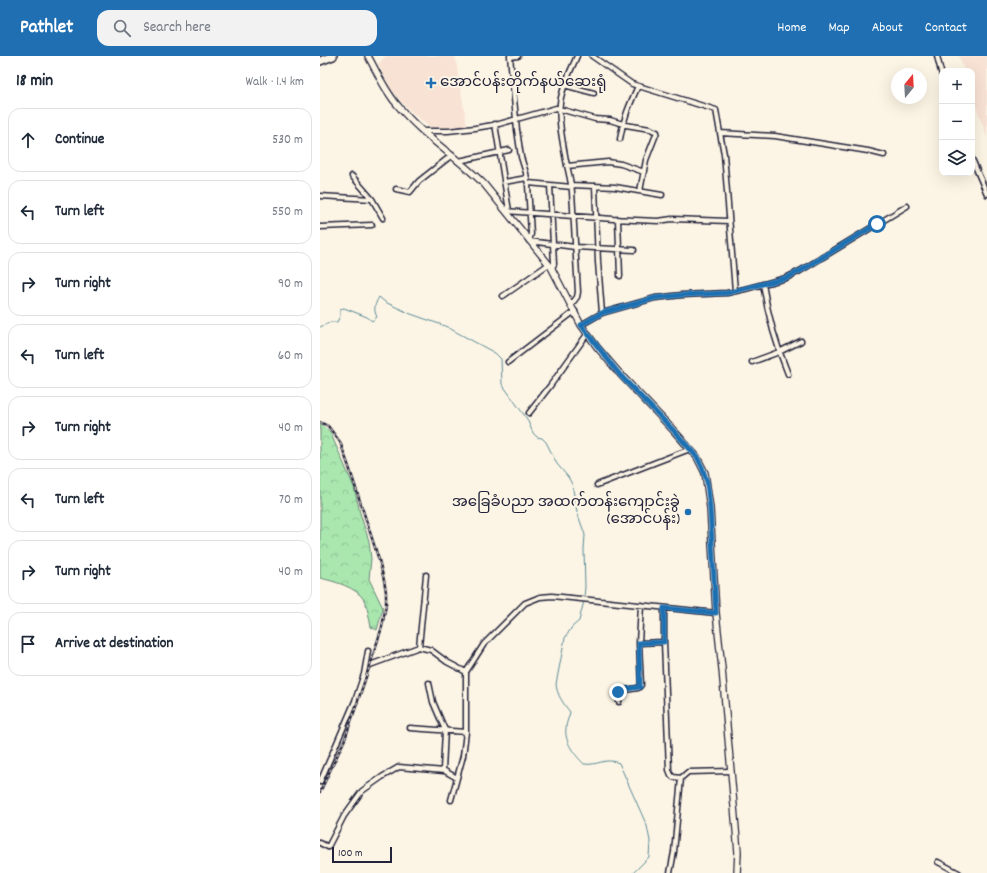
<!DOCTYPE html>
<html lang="en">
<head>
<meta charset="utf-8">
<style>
	:root { --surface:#fff; --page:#f2f2f3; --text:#1f2937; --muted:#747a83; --line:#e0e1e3; --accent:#1f6fb2 }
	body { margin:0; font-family:Dekko,"Noto Sans Myanmar",sans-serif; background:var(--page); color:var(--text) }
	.controls { position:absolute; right:12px; top:12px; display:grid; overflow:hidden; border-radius:8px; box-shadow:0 4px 16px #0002 }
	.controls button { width:36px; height:36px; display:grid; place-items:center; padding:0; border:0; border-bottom:1px solid var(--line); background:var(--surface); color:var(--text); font:20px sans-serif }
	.compass { position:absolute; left:571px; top:12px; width:36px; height:36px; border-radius:50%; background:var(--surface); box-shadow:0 4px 16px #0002; rotate:18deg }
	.scale { position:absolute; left:12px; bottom:10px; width:60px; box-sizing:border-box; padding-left:4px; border:2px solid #22223b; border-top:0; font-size:11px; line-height:14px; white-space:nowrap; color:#22223b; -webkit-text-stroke:3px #fcf5e5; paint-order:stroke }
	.stop { position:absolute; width:12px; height:12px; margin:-9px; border:3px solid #1f6fb2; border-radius:50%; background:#fff }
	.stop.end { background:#1f6fb2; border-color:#fff; box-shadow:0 1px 4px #0008 }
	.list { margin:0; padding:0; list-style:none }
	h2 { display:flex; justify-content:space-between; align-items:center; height:52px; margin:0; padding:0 16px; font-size:17px }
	h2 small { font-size:13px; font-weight:400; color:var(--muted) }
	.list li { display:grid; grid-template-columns:26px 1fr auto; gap:12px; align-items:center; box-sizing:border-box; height:64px; margin:0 8px 8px; padding:0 8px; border:1px solid var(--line); border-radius:12px }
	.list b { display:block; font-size:15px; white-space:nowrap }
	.list em { font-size:13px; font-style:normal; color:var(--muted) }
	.icon { flex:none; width:22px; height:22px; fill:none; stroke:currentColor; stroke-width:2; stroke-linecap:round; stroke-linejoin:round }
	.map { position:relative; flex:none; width:667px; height:817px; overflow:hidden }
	header { display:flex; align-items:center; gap:24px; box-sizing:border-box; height:56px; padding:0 20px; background:var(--accent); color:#fff }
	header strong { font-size:19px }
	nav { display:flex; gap:22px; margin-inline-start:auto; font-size:14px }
	.search { width:280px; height:36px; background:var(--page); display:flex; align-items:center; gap:10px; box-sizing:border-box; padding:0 14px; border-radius:12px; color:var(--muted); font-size:15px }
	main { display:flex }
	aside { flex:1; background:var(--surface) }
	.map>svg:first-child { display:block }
	.built { fill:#f8e2d4 }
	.forest { fill:url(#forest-crowns); stroke:#668475 }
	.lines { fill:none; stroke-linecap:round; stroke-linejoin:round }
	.stream { stroke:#598997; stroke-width:1 }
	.street-casing { stroke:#22223b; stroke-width:7 }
	.secondary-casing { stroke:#22223b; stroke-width:8 }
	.highway-casing { stroke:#22223b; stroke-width:10 }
	.street { stroke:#fcf5e5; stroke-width:4 }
	.secondary { stroke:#fcf5e5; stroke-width:5.5 }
	.highway { stroke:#fcf5e5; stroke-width:7 }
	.rail-casing { stroke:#22223b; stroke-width:2.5 }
	.rail { stroke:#fcf5e5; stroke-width:1; stroke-dasharray:3; stroke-linecap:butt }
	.route { stroke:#1f6fb2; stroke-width:5 }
	.poi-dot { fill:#1f6fb2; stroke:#fcf5e5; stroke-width:1.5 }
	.labels { text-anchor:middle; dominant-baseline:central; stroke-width:4; stroke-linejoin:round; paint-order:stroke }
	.poi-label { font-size:15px; fill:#22223b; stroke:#fcf5e5; text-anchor:start }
</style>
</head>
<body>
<header>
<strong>Pathlet</strong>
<div class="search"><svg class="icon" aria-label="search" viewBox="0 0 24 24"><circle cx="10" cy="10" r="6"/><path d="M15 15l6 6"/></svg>Search here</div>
<nav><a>Home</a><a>Map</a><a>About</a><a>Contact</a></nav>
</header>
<main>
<aside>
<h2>18 min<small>Walk · 1.4 km</small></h2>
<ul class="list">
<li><svg class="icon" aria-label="ahead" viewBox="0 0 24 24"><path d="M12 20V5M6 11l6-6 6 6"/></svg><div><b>Continue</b></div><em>530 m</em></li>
<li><svg class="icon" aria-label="left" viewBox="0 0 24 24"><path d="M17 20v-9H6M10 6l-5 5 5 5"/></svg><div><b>Turn left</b></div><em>550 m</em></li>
<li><svg class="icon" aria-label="right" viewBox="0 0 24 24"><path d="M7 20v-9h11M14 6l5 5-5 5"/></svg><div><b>Turn right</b></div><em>90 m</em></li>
<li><svg class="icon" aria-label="left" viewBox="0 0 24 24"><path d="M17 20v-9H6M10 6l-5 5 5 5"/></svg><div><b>Turn left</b></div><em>60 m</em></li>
<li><svg class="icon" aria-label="right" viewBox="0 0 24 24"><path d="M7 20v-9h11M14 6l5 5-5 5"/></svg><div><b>Turn right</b></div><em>40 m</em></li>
<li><svg class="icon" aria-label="left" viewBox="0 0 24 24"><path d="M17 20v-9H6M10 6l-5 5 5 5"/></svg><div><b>Turn left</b></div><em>70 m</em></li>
<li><svg class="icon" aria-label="right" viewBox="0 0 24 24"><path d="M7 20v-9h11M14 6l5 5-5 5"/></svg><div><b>Turn right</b></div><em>40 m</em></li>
<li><svg class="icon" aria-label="arrive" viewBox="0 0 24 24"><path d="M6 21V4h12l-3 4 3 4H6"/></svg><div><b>Arrive at destination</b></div></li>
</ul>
</aside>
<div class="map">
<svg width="667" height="817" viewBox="0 0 667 817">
	<defs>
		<pattern id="forest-crowns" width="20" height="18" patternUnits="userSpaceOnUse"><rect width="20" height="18" fill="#a9e7af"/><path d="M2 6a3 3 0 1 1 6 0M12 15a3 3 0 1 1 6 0" fill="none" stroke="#91c697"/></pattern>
	</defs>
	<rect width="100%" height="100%" fill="#fcf5e5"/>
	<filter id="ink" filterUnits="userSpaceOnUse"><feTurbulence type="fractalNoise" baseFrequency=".025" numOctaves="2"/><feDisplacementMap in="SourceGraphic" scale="8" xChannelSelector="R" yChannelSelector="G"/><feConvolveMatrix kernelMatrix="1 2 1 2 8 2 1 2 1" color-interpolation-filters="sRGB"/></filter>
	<g filter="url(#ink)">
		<path class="built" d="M66 0H135L147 70 111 72 88 53 72 35 58 8Z
			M639 0H667V82L652 38V15H644Z"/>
		<path class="forest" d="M0 368 10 376 34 431 40 457 49 485 51 503 49 523 63 552 57 574 51 571C49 562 48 552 44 544 37 531 13 525 0 522Z"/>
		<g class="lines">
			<path class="stream" d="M0 271 11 266H17L20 260V253L24 252 47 261 52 265 57 261C53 253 55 248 59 241L65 246 91 258 125 270 175 297 181 303 182 328 207 363 213 377 217 381 222 382 226 386 237 408 248 421 252 428 257 456 265 479 264 493 265 531 264 542
				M264 545 259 565 252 571 245 582 236 628C237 639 243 647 250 656 249 662 246 666 246 672 244 686 255 699 264 708 278 710 285 701 299 707L327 770 330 785 329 801 313 817"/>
			<g class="street-casing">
				<path id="street" d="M190 0 197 74 201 101 206 117 208 129 211 178 209 185 255 191 314 194
					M272 0 312 28 396 54 400 77 455 80 548 95 564 99
					M617 0 622 20
					M190 1 198 0
					M244 29 274 37
					M175 68 189 155
					M103 75H128L155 72 179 68 236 52 275 63 290 64 306 69 330 73 337 76 326 104 320 135
					M400 77 404 98 415 235
					M300 83C303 63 310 48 318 30
					M652 103 667 138
					M139 105 189 94
					M247 110 288 106 301 108 324 116
					M184 126 207 122
					M208 127 252 131
					M230 129 234 208 232 212
					M252 129 295 131 342 139
					M275 130 278 206 282 257
					M76 133 90 136 99 125 132 99
					M0 140 52 143 32 120
					M52 143 63 162
					M186 155 293 163 338 165 352 163 409 165
					M298 163 300 220
					M0 171 52 169
					M443 228C448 260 456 289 468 318
					M183 240 229 208
					M251 249 257 241 258 236 252 136C251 123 247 112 245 99 242 83 238 63 240 47 242 31 251 14 257 0
					M261 269 282 257 335 242 362 239 407 237 425 233 466 222 480 215 587 150
					M188 306 255 255
					M432 306 459 296 481 285
					M209 357 230 330 268 277
					M277 429 370 393
					M344 552V586L349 714 351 719 353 721 361 722
					M319 587 344 586
					M99 591 106 519
					M50 609 99 591 111 594 127 606 146 616
					M109 627 113 646 125 674 123 714 137 722
					M299 646V635L318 632 321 629 319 587 321 549
					M90 672 146 676
					M0 726 35 645 44 618 48 595
					M131 744 143 700 146 676V616L164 588 205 547 220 541 232 540 396 557
					M0 787 8 791 24 760 42 735 62 721 79 711 124 715
					M618 806 639 817
					M350 817 354 796 361 722 368 716 411 715"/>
			</g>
			<g class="secondary-casing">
				<path id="secondary" d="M48 0C58 18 66 37 80 52 104 81 137 101 164 128L231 211 261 269 277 291 301 319 355 376 377 401 385 417 390 452 396 557 402 613 418 796 417 817"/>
			</g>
			<g class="highway-casing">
				<path id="highway" d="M0 5 13 0"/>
			</g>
			<use href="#street" class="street"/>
			<use href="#secondary" class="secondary"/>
			<use href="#highway" class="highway"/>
			<g class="rail-casing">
				<path id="rail" d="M0 366 8 370 20 386 29 411 59 504 64 524 66 536V549L62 571 50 609 25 683 0 736"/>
			</g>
			<use href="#rail" class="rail"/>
		</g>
	</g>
	<g class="lines" filter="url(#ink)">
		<path class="route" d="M298 636 300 634 320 631 319 587 344 586V552L396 557 390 452 387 426 382 411 377 401 355 376 300 319 278 291 261 269 282 257 335 242 362 239 407 237 466 222 480 215 557 168"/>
	</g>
	<g class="poi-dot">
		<path d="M109 21h4v4h4v4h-4v4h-4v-4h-4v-4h4z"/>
		<circle cx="368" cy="456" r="4"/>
	</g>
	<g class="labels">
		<g class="poi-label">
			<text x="120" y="27">အောင်ပန်းတိုက်နယ်ဆေးရုံ</text>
			<text x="360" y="447" text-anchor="end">အခြေခံပညာ အထက်တန်းကျောင်းခွဲ<tspan x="360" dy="17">(အောင်ပန်း)</tspan></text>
		</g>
	</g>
</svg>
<div class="controls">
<button>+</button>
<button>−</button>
<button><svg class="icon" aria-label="layers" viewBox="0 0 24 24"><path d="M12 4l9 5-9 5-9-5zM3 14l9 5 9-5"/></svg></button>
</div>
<svg class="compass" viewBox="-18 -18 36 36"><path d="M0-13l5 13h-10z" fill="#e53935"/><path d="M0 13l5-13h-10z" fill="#747a83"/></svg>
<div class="scale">100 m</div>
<div class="stop" style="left:557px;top:168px"></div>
<div class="stop end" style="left:298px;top:636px"></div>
</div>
</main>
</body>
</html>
